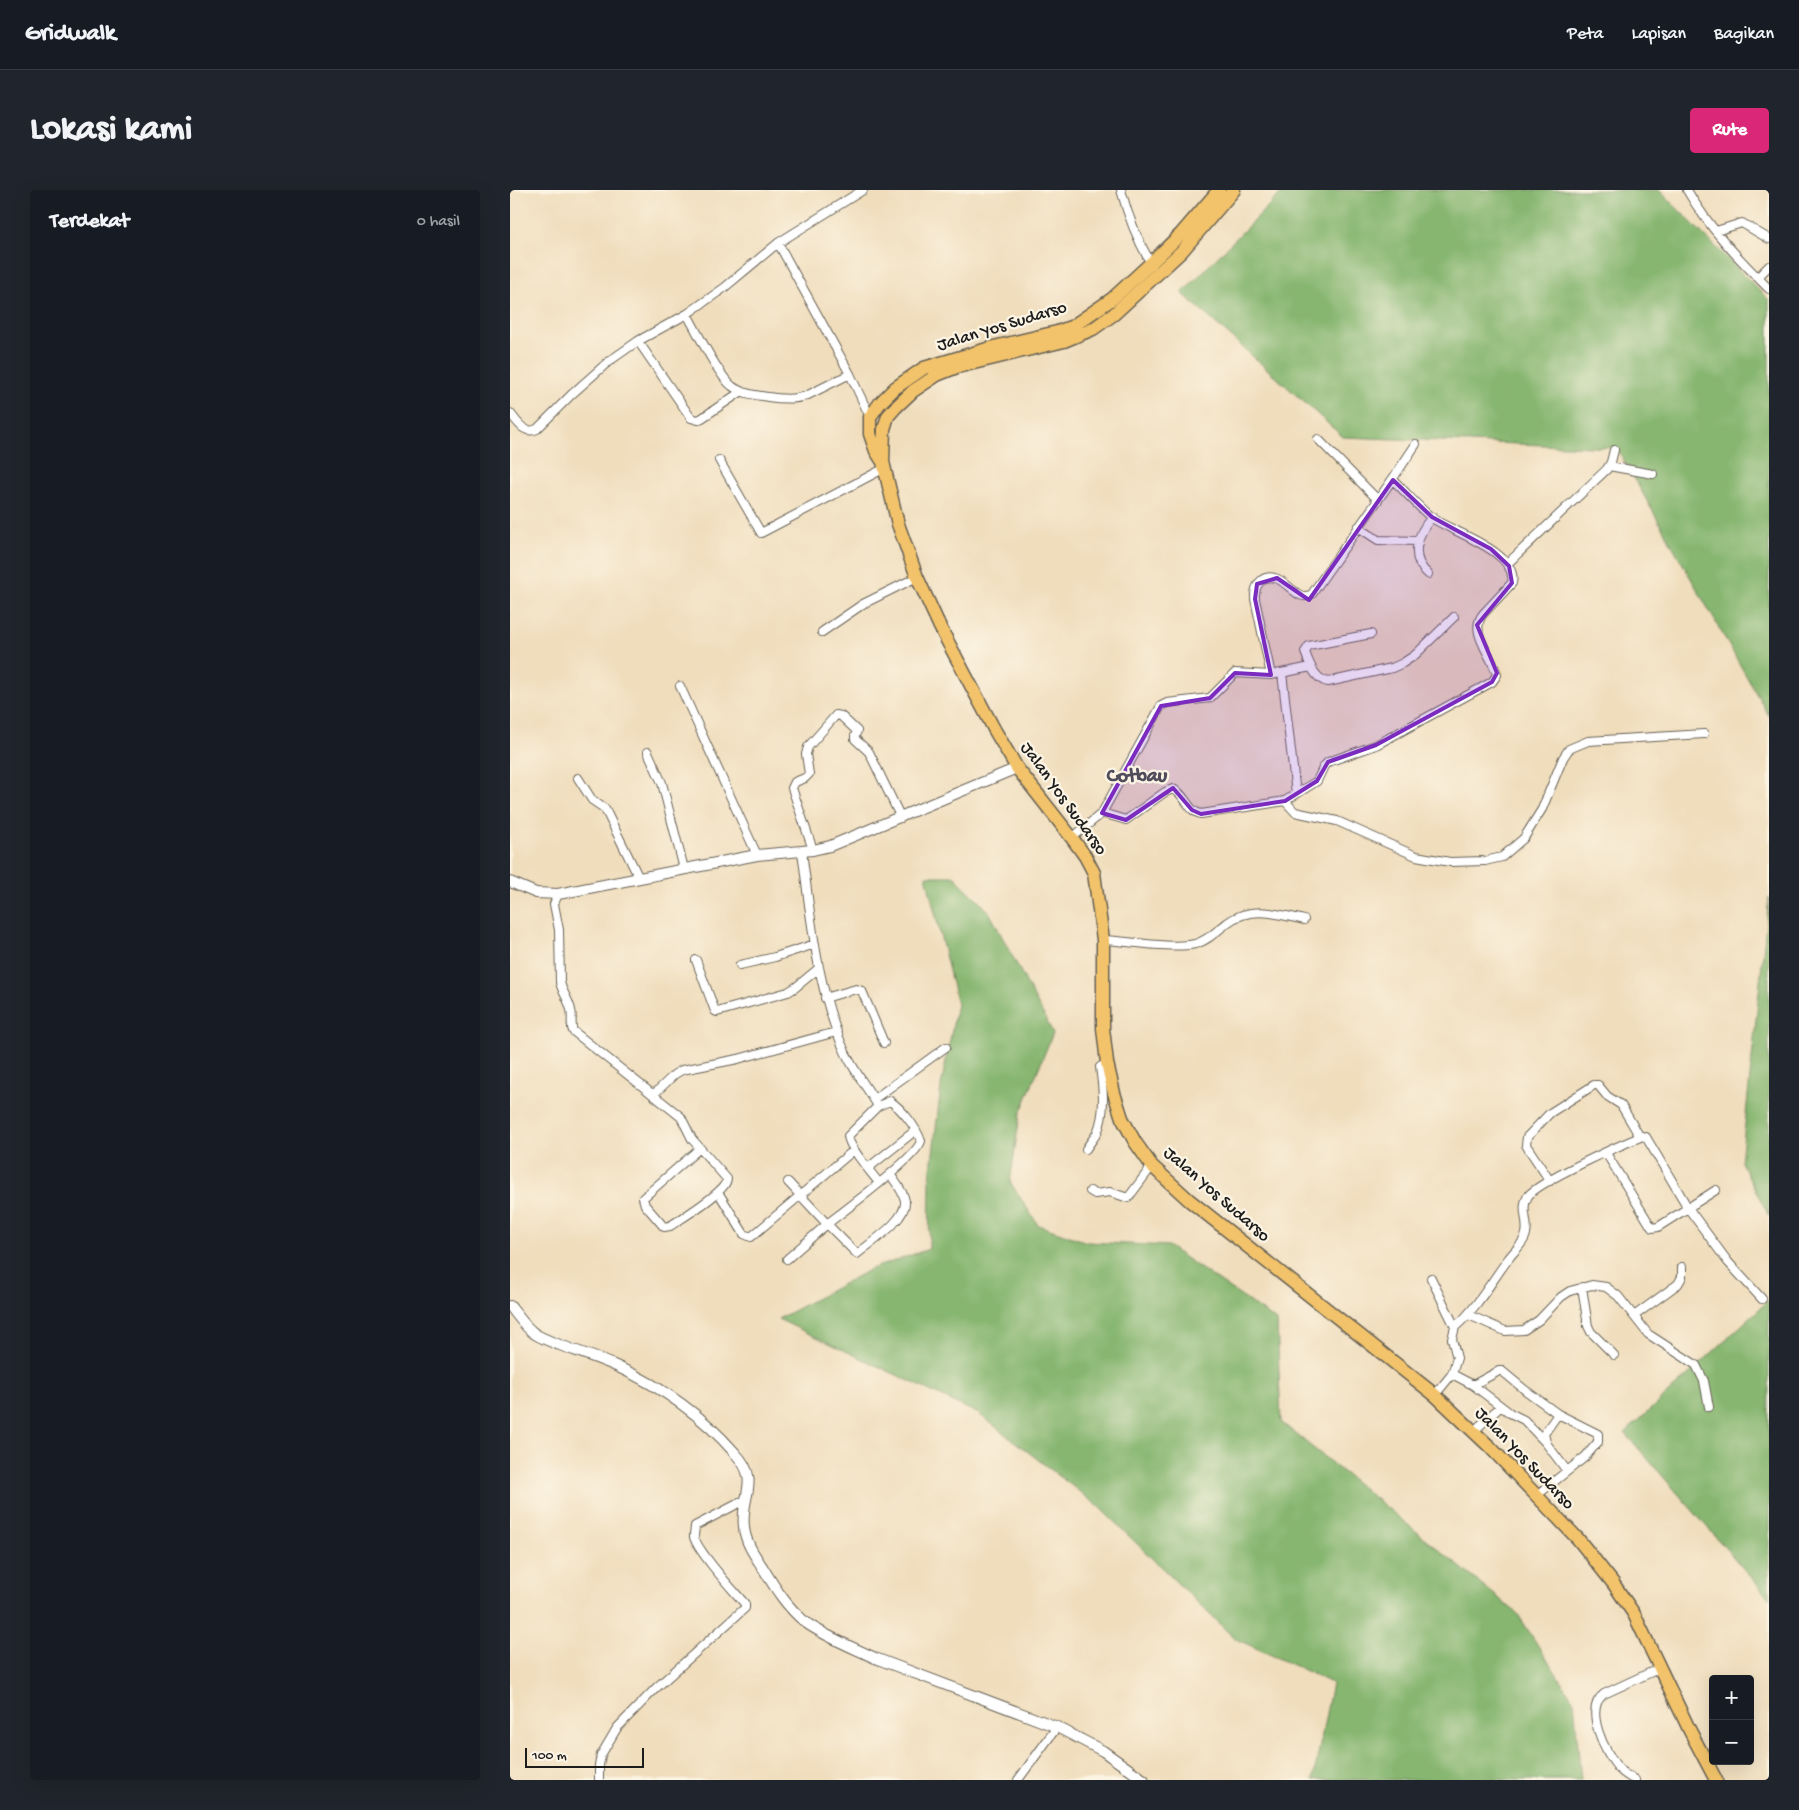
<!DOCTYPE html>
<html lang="id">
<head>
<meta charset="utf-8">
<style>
	:root { --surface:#171b24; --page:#20242c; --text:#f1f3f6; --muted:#9ea1a6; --line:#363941; --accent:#db2777 }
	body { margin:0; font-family:"Gochi Hand",sans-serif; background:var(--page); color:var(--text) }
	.controls { position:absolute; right:15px; bottom:15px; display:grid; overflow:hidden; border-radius:5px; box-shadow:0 5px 20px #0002 }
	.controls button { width:45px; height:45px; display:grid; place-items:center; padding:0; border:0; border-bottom:1px solid var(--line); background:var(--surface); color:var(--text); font:25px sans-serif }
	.scale { position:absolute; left:15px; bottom:12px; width:119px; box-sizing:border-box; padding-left:5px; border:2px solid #1c1c1c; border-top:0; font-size:14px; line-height:18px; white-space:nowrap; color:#1c1c1c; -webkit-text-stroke:4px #fcf5e5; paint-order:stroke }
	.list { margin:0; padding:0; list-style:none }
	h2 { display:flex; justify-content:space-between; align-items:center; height:65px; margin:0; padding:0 20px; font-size:21px }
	h2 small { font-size:16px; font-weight:400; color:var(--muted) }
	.map { position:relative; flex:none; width:1259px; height:1590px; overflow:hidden; border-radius:5px }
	header { display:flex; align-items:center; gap:30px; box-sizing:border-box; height:70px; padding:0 25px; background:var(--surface); border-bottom:1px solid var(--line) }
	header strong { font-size:24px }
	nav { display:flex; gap:28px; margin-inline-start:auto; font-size:18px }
	.intro { display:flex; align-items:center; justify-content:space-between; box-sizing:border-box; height:120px; padding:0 30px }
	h1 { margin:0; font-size:35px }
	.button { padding:12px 22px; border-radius:5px; background:var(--accent); color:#fff; font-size:18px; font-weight:700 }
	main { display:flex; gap:30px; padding:0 30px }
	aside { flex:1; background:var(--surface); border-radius:5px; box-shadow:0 5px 20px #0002 }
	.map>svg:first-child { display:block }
	.forest { fill:#86b66f; stroke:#516946 }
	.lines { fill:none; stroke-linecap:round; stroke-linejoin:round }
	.minor-casing { stroke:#666054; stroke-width:10 }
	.tertiary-casing { stroke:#666054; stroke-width:12 }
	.trunk-casing { stroke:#666054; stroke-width:15 }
	.minor { stroke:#fff; stroke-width:8 }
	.tertiary { stroke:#fff; stroke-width:10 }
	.trunk { stroke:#f2c36a; stroke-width:12 }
	.marked { fill:#7b2cbf; fill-opacity:0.2; stroke:#7b2cbf; stroke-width:4; stroke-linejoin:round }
	.labels { text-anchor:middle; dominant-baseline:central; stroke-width:4.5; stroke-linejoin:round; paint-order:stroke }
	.street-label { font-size:18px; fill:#1c1c1c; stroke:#fcf5e5 }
	.quarter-label { font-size:20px; font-weight:bold; fill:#504c5b; stroke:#fcf5e5 }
</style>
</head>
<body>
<header>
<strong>Gridwalk</strong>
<nav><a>Peta</a><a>Lapisan</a><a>Bagikan</a></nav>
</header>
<div class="intro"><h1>Lokasi kami</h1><a class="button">Rute</a></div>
<main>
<aside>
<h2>Terdekat<small>0 hasil</small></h2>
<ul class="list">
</ul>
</aside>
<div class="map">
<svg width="1259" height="1590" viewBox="0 0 1259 1590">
	<rect width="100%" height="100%" fill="#fcf5e5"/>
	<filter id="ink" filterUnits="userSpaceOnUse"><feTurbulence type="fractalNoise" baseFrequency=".02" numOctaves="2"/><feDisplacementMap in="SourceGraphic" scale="10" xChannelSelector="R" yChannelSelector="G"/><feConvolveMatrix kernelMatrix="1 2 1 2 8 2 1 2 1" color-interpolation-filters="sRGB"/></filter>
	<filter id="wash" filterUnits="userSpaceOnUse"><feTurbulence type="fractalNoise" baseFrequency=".0096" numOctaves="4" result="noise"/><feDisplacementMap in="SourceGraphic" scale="20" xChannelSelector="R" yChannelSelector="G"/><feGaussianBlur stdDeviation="1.12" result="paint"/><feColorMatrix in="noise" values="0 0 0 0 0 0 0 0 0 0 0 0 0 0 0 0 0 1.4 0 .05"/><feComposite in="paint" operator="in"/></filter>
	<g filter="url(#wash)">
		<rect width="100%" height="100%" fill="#f0ddbc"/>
		<path class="forest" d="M774 0H1149L1259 110V526L1107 258 833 247 672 103Z
			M416 686H444L478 720 543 843 510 924 500 992 528 1035 577 1052 658 1056 767 1131 771 1232 1007 1423 1064 1511 1071 1590H803L822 1493 724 1448 588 1316 469 1224 268 1129 361 1079 419 1059 420 988 431 896 447 814Z
			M1259 707V1026L1231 972Z
			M1259 1110V1408L1115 1243Z"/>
	</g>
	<g filter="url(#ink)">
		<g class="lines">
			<g class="minor-casing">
				<path id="minor" d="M611 0C618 26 628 52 642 75
					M1177 0C1198 37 1229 69 1259 99
					M1206 41 1232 33 1259 49
					M268 53 340 184 360 227
					M1248 87 1259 76
					M177 124C186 140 209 187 222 196 232 204 246 205 258 207 271 209 284 210 296 206L340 184
					M128 151 181 228 188 230 192 228 232 201
					M0 223C7 231 14 245 27 239L62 204 98 172 128 151 177 124 214 98 268 53 353 0
					M808 249 867 309
					M209 270 251 343 375 278
					M1099 276 1143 284
					M848 337 868 350 908 351
					M997 374 1097 279 1101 272 1104 260
					M918 384C899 368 907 344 922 327
					M312 442 353 414 407 387
					M861 444 799 456 795 462C799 473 805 490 818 492L882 478 893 473 905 465 944 427
					M772 483 786 604
					M761 485 745 409C744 397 751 384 765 388 778 391 788 413 802 404 836 354 873 305 906 254
					M170 496 247 665
					M138 562 152 593 174 679
					M68 588 82 610 95 619 129 688
					M775 611 807 591 814 576 818 572 866 555 982 492 987 485C983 466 958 442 973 424L1002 393C1009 362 942 342 922 328 908 317 896 302 883 290
					M592 623 616 630 655 602 663 599C676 604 677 621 691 624L775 611 785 622 827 631 906 666 940 672 975 671 992 667 1014 648 1032 619 1053 568 1059 559 1078 551 1194 544
					M562 648 592 623 651 516 657 513 700 508 725 483 761 485 801 477
					M303 660 282 598 285 592 295 588 299 584 296 564 298 557 326 525 331 526 347 541 345 546V549L359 562 391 628
					M292 661C301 729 307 801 336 864 345 882 358 899 368 916
					M48 704 44 714 49 740 50 792C52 802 59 810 61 820 63 827 60 834 63 841L171 927 182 949 217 989C216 1002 172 1028 160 1036L154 1037 135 1015 133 1008 190 958
					M593 750C618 751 662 759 685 754 697 751 707 741 717 733 741 715 768 724 794 730
					M186 770 205 821 207 822 278 802 286 797 309 778
					M230 775 265 767 305 754
					M315 808 346 799 352 801 374 853
					M144 904 165 884 172 880 228 869 326 842
					M364 909 436 857
					M576 959C579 954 584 948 587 943 596 922 593 898 590 877L597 873
					M1096 963 1142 1038 1148 1037 1206 1000
					M358 978 406 940
					M1040 991 1016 955 1017 947 1040 923 1084 895H1088L1097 906 1111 915 1130 947
					M278 992 317 1034C334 1021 407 967 411 951 406 937 392 919 380 911L368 916 338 946C339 958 361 982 369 993
					M580 1001 585 1004 600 1002 618 1008 642 976
					M208 1002 234 1044 241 1047 344 960
					M277 1069 317 1034 347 1064C360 1053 397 1030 395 1011 394 1002 385 992 380 984
					M921 1088 945 1137 942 1149 947 1168 942 1184 925 1205
					M1072 1097 1078 1136 1081 1142 1104 1165
					M959 1125 995 1141 1014 1140 1029 1130 1051 1107 1060 1101 1082 1095 1096 1097 1108 1106 1138 1144 1186 1175 1194 1191 1199 1217
					M1124 1126 1168 1094 1172 1087V1077
					M945 1137C967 1118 981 1092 999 1068 1004 1061 1012 1055 1015 1047 1021 1034 1009 1020 1018 1006 1028 992 1112 954 1133 946L1136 947 1178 1018 1218 1072 1252 1109
					M942 1184 963 1195 1000 1223 1014 1230 1036 1253 1057 1281
					M963 1195 989 1181H992L1015 1200 1048 1224 1088 1244V1252L1075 1267 1027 1305
					M964 1241 991 1216
					M1036 1252 1034 1244 1048 1224
					M89 1590V1575L91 1565 107 1538 146 1498 235 1418V1414C223 1400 188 1362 184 1347 184 1343 185 1339 185 1336L235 1310
					M508 1590 547 1537
					M1125 1590C1119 1587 1113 1583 1109 1579 1095 1563 1073 1519 1094 1504L1150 1478"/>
			</g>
			<g class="tertiary-casing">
				<path id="tertiary" d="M0 692 26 703 48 704 247 665 303 660 320 656 507 578
					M0 1116C8 1126 15 1137 25 1144 33 1149 42 1152 50 1155 69 1162 88 1168 106 1176 152 1197 192 1225 225 1263 252 1292 230 1305 234 1337 235 1352 245 1366 253 1378 265 1398 277 1417 295 1432 316 1447 342 1457 365 1468L547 1537 593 1561 634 1590"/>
			</g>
			<g class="trunk-casing">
				<path id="trunk" d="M724 0 672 61 604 124 583 139 554 151 447 177 427 185 403 201 385 218 378 226 374 239 373 272 388 334 407 387 430 437 484 539 507 578 562 648 575 666 584 683 593 750V838L597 873 604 903 612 928 625 952 642 976 679 1010 925 1205 980 1257 1068 1349 1103 1393 1124 1424 1180 1541 1206 1590
					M373 272 366 261 360 244V227L370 213 385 198 414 178 484 157 547 142 563 136 602 109 641 73 671 44 709 0"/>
			</g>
			<use href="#minor" class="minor"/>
			<use href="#tertiary" class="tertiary"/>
			<use href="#trunk" class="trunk"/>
		</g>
	</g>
	<path class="marked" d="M883 290 922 327 981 359 999 376 1002 393 967 435 987 483 982 492 866 555 818 572 807 591 775 611 691 624 682 620 663 598 616 630 592 623 651 516 700 508 725 483 761 485 745 409 747 394 767 388 799 410Z"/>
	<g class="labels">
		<g class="street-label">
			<text transform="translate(492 137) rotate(-17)">Jalan Yos Sudarso</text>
			<text transform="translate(553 609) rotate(54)">Jalan Yos Sudarso</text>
			<text transform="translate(706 1005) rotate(41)">Jalan Yos Sudarso</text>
			<text transform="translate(1014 1269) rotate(46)">Jalan Yos Sudarso</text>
		</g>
		<g class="quarter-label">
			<text x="627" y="587">Cotbau</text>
		</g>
	</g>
</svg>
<div class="controls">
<button>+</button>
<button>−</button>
</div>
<div class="scale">100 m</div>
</div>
</main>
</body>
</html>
